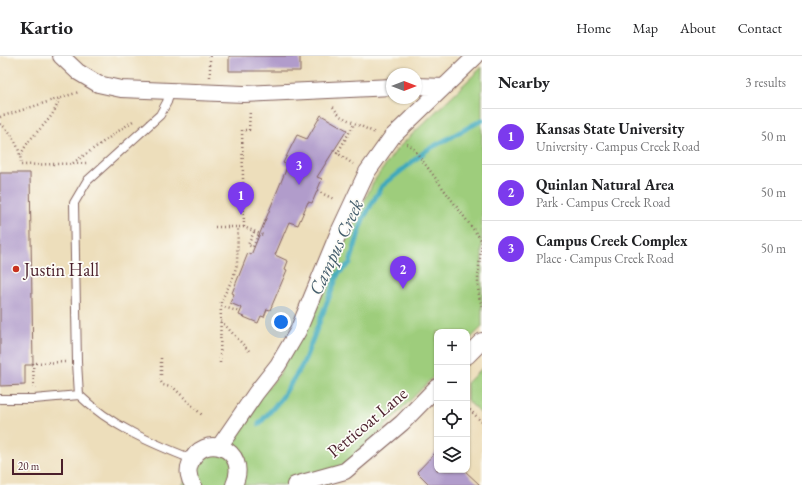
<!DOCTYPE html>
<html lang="en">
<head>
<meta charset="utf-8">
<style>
	:root { --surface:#fff; --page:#f6f6f6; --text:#202124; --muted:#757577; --line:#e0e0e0; --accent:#7c3aed }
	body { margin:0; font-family:"EB Garamond",serif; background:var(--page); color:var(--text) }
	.controls { position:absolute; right:12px; bottom:12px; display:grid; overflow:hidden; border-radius:8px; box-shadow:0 1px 3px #0004 }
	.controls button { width:36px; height:36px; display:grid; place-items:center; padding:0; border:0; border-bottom:1px solid var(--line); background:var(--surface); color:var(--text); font:20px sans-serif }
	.compass { position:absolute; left:386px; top:12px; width:36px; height:36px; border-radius:50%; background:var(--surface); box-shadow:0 1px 3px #0004; rotate:90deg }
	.scale { position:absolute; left:12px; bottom:10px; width:51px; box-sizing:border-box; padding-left:4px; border:2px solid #4a1f2b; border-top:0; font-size:11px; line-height:14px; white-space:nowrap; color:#4a1f2b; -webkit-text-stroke:3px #fdfcf7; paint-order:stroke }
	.you { position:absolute; left:281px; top:266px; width:14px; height:14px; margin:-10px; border:3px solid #fff; border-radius:50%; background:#1a73e8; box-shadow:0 0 0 6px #1a73e833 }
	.badge { display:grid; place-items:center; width:26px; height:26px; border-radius:50%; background:var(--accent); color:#fff; font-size:13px; font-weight:700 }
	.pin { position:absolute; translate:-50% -33px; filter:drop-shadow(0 1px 2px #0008) }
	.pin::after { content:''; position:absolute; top:21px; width:14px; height:12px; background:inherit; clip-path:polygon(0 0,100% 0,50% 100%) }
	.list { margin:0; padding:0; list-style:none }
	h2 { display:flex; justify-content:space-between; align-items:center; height:52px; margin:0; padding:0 16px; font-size:17px }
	h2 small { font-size:13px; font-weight:400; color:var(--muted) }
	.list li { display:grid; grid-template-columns:26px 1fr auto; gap:12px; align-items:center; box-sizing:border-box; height:56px; padding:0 16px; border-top:1px solid var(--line) }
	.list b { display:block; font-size:15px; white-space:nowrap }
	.list p { margin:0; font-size:13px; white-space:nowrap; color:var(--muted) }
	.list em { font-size:13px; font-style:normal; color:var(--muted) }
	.icon { flex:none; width:22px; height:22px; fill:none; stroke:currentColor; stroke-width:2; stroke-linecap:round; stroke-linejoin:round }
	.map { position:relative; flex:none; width:482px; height:429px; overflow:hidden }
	header { display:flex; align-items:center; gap:24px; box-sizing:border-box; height:56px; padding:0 20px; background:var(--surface); border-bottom:1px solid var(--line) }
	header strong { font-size:19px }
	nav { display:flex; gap:22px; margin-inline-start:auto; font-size:14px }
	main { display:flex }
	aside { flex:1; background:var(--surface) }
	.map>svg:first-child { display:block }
	.green { fill:#9ecd7b; stroke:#747653 }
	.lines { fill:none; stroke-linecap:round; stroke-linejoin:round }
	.stream { stroke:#3da9bc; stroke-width:5 }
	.building { fill:#b19ccb }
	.lane-casing { stroke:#83625d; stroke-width:10 }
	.street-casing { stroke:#83625d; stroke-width:18 }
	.path { stroke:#83625d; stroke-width:2.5; stroke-dasharray:1 3; stroke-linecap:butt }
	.lane { stroke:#fff; stroke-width:8 }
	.street { stroke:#fff; stroke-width:16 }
	.poi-dot { fill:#c8321e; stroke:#fdfcf7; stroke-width:1.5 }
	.labels { text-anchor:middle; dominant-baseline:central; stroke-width:3.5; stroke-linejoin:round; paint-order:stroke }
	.poi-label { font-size:18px; fill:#4a1f2b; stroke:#fdfcf7; text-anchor:start }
	.street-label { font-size:18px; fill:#4a1f2b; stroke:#fdfcf7 }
	.water-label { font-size:19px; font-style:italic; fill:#445d6c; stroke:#fdfcf7 }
</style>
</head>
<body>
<header>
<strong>Kartio</strong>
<nav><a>Home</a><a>Map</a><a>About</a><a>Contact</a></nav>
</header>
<main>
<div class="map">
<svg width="482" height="429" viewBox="0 0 482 429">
	<rect width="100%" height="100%" fill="#fdfcf7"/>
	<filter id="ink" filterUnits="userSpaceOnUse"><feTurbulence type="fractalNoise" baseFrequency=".025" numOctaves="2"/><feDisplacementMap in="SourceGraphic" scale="8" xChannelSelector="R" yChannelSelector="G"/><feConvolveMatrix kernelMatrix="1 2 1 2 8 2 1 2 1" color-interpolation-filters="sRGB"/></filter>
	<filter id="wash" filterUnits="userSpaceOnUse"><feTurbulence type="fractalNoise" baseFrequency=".012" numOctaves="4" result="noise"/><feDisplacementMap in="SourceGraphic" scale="16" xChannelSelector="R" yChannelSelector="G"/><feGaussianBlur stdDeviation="0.9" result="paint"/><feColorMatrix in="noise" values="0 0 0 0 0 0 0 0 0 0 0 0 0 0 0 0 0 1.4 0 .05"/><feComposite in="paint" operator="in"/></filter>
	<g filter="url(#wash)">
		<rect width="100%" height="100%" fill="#eddebb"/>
		<path class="green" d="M482 11V271L467 286V276H437V317L328 429H182L279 319 374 125 397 93Z
			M482 312V359L467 344V327Z"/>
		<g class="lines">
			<path class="stream" d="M259 368 281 343 303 308 338 218 350 207 363 163 382 130 427 94 482 64"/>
		</g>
		<g id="blocks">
			<path class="building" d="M229 0H300V15H229Z
				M321 59 347 74 317 121 322 123 312 147 308 146 298 169 289 166 275 199 288 205 285 213 287 214 270 254 267 253 264 261 261 260 258 267 239 259 242 252 230 247 234 238 232 237 248 197 251 199 288 109 283 107 297 79 307 83Z
				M0 117H30L33 309H25V329L0 330Z
				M437 395V414H464L480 429H430L417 416Z"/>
		</g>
	</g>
	<g filter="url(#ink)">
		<use href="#blocks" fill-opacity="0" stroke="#83625d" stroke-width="1"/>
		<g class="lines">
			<g class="lane-casing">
				<path id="lane" d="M170 36 167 46 160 59 87 125 74 147 77 306 79 339C111 370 151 387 192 403
					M0 343H34L79 339"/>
			</g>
			<g class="street-casing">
				<path id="street" d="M61 0 78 16 98 28 121 33 244 38 392 31
					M416 30 444 31
					M467 300 482 285
					M219 391 256 337 278 309 298 275 338 178 367 116 392 81 476 0
					M193 429C189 423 187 415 190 408 202 374 251 393 234 429
					M295 429 345 415 402 367 437 331"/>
			</g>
			<path class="path" d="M210 0V22
				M333 51 340 60 375 77
				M0 61 79 36
				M0 68C13 75 21 95 21 109L89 107
				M407 88 413 92 428 112 482 185C480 207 474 229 482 250
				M333 94 353 108
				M337 98 354 68
				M21 99C31 75 52 69 59 43
				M73 107 133 65
				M317 135 334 143
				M215 171H244L263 179
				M244 171 242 74H249L250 54
				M254 176 248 189 253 191 259 177
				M221 250 240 256
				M221 265 251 297
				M161 302V326L163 329 174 332 202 359
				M220 307 221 245 233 222 237 208 238 171
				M34 332 33 307 65 306
				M467 351 482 366"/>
			<use href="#lane" class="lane"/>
			<use href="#street" class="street"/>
		</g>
	</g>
	<circle class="poi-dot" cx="16" cy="213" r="4"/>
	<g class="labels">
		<g class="poi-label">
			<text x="24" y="213">Justin Hall</text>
		</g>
		<g class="street-label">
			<text transform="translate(367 366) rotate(-40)">Petticoat Lane</text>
		</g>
		<g class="water-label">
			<text transform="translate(336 191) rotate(-65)">Campus Creek</text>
		</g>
	</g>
</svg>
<div class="controls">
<button>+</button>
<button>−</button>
<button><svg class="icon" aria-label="locate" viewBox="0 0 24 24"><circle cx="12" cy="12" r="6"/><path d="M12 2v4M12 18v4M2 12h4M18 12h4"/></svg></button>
<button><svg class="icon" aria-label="layers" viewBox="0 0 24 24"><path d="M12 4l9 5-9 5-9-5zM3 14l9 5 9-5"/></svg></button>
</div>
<svg class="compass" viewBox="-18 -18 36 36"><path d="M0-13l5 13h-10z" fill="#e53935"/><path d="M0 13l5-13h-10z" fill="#757577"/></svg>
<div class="scale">20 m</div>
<div class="you"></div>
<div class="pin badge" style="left:241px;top:159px">1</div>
<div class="pin badge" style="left:403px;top:233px">2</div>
<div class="pin badge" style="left:299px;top:129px">3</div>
</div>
<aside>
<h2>Nearby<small>3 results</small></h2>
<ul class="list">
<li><span class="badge">1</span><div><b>Kansas State University</b><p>University · Campus Creek Road</p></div><em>50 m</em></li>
<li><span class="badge">2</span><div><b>Quinlan Natural Area</b><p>Park · Campus Creek Road</p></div><em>50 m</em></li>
<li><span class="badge">3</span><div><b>Campus Creek Complex</b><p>Place · Campus Creek Road</p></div><em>50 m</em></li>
</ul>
</aside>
</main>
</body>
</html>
